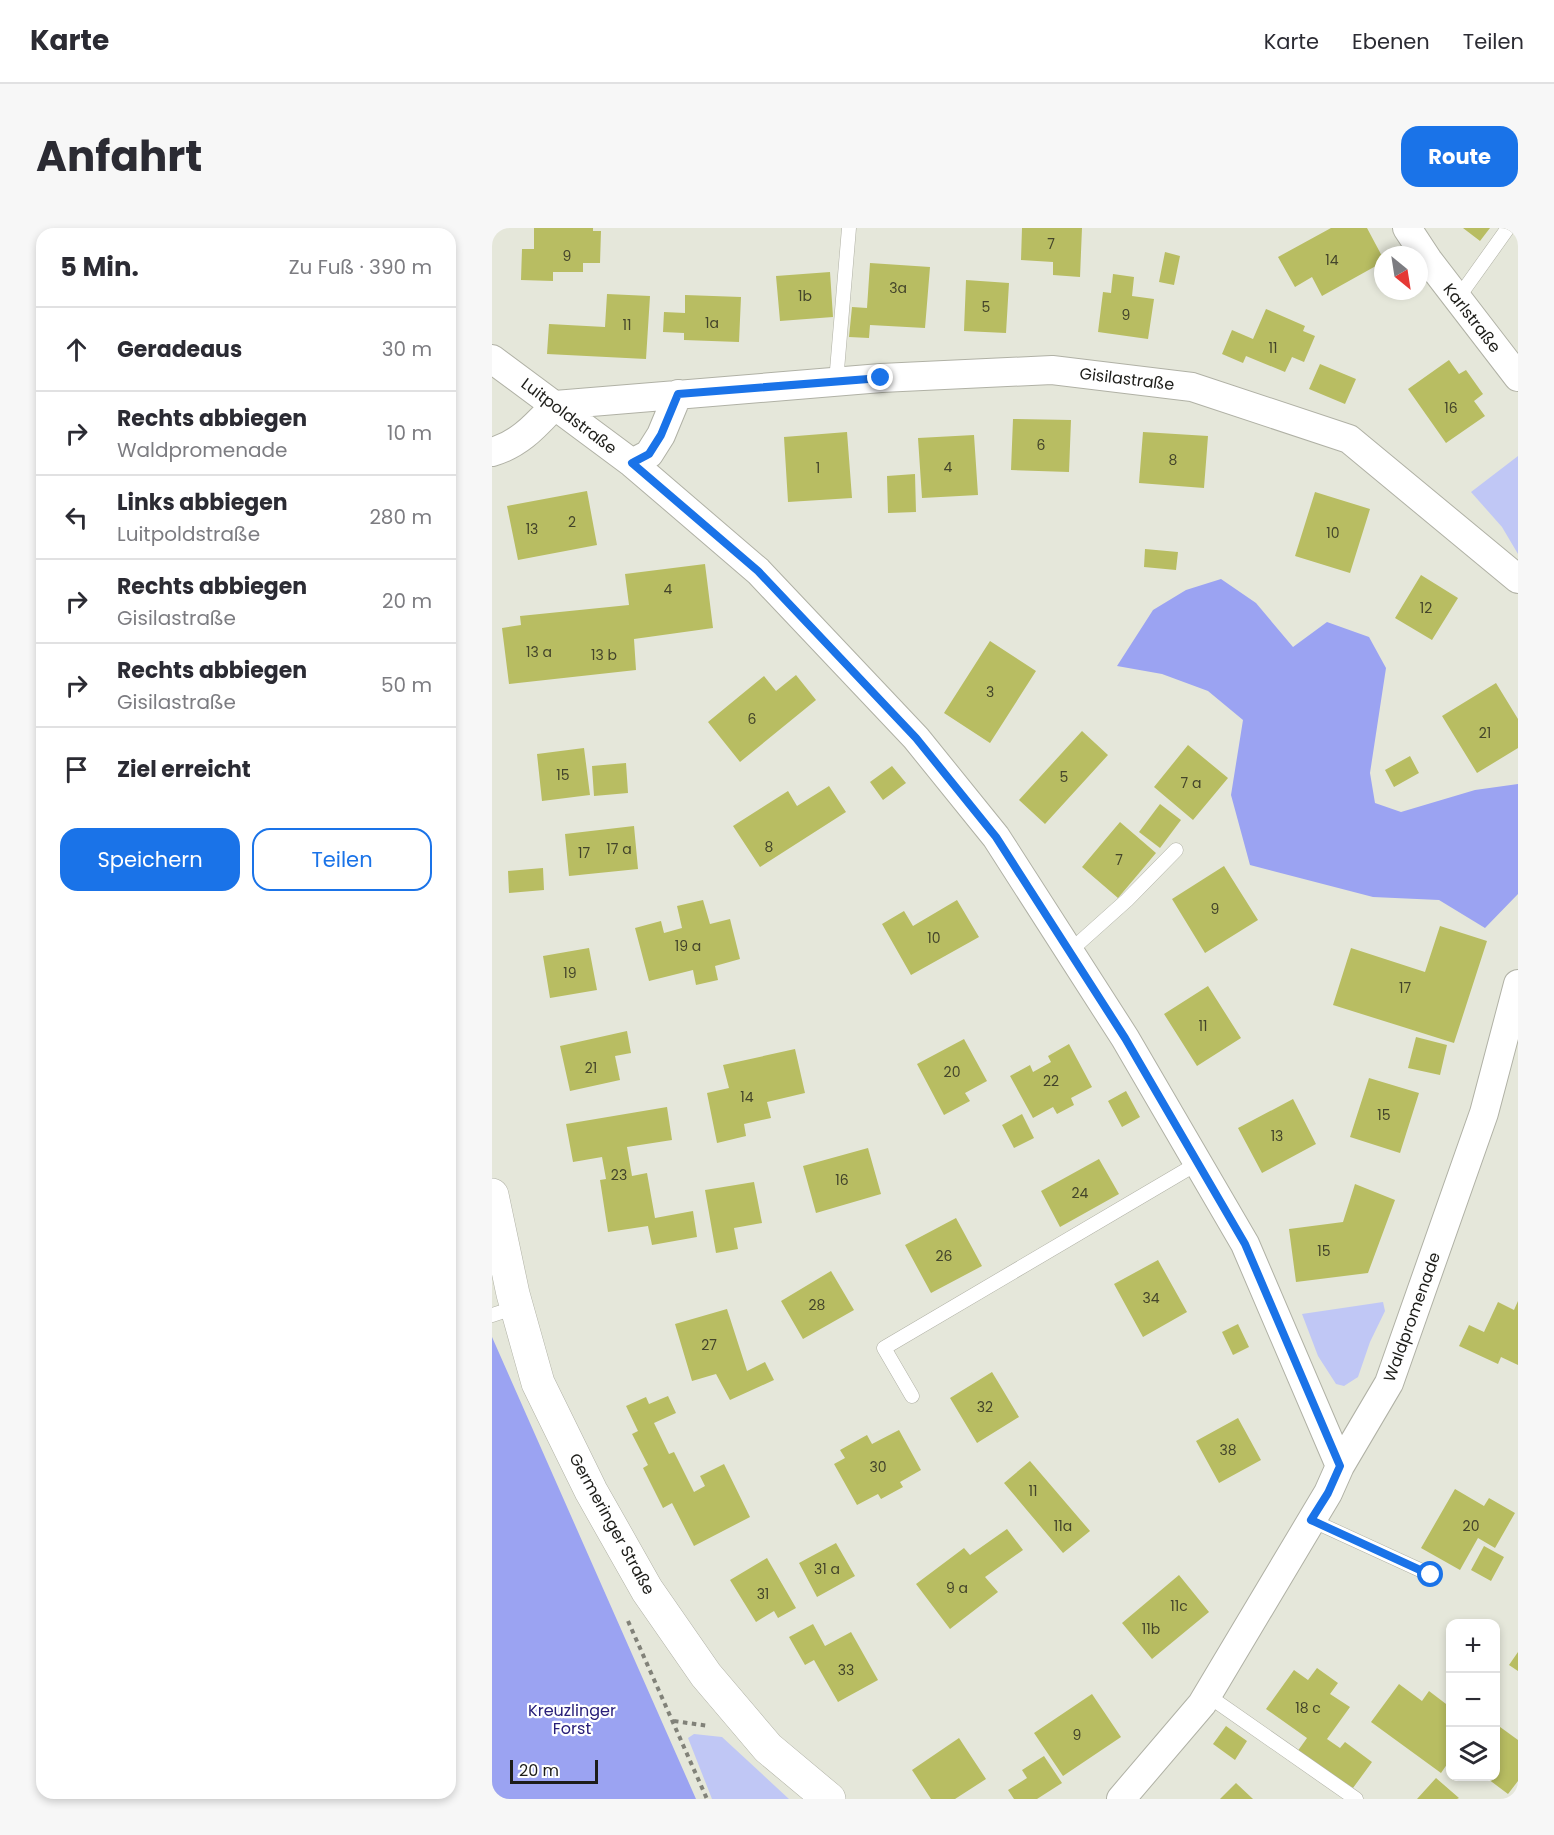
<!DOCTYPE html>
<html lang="de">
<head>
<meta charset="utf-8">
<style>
	:root { --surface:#fff; --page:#f7f7f7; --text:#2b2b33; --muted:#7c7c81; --line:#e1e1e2; --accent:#1a73e8 }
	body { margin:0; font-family:Poppins,sans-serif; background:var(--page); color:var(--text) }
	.controls { position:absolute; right:18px; bottom:18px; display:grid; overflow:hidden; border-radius:12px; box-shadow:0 3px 9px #0003 }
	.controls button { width:54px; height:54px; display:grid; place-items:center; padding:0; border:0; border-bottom:2px solid var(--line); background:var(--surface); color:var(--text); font:30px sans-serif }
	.compass { position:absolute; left:882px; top:18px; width:54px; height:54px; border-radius:50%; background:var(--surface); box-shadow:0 3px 9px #0003; rotate:150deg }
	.scale { position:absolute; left:18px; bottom:15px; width:88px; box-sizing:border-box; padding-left:6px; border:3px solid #1d1d19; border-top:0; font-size:16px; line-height:21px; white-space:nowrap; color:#1d1d19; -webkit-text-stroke:4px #fff; paint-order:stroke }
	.stop { position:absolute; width:18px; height:18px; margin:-14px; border:4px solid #1a73e8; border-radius:50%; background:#fff }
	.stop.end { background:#1a73e8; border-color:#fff; box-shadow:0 2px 6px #0008 }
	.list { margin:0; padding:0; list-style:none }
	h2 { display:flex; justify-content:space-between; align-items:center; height:78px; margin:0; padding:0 24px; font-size:26px }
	h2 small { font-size:20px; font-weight:400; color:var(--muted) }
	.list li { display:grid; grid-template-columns:39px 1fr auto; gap:18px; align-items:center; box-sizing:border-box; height:84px; padding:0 24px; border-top:2px solid var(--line) }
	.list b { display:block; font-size:22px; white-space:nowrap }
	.list p { margin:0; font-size:20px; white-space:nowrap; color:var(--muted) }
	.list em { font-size:20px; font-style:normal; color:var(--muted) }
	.actions { display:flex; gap:12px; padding:18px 24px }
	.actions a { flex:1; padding:14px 0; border:2px solid var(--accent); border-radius:18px; text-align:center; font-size:21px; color:var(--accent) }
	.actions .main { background:var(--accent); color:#fff }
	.icon { flex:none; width:33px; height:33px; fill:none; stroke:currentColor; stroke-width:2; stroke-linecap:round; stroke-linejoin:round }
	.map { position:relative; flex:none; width:1026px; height:1571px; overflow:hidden; border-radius:18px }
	header { display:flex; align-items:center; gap:36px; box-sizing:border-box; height:84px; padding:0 30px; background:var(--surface); border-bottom:2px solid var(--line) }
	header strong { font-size:28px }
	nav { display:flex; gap:33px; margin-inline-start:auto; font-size:21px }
	.intro { display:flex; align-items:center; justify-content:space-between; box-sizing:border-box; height:144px; padding:0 36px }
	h1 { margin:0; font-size:42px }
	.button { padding:15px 27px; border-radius:18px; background:var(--accent); color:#fff; font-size:21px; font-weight:700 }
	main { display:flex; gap:36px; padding:0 36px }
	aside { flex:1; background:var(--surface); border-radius:18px; box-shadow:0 3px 9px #0003 }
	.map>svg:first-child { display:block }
	.green { fill:#c0c7f5 }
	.forest { fill:#9ba3f2 }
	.building { fill:#b8bd62 }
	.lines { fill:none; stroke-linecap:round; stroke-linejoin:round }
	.service-casing { stroke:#b0b1a5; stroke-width:15 }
	.minor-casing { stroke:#b0b1a5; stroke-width:30 }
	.tertiary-casing { stroke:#b0b1a5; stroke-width:34 }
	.path { stroke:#818279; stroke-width:4; stroke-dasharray:4.5 4.5; stroke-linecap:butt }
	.service { stroke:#fff; stroke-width:14 }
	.minor { stroke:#fff; stroke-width:28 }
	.tertiary { stroke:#fff; stroke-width:33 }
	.route { stroke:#1a73e8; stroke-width:8 }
	.labels { text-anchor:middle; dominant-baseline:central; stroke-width:4.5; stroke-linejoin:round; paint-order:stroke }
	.number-label { font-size:14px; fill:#44452b }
	.street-label { font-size:16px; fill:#1d1d19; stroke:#fff }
	.park-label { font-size:16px; fill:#29207a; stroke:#fff }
</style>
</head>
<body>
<header>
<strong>Karte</strong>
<nav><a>Karte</a><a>Ebenen</a><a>Teilen</a></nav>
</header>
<div class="intro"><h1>Anfahrt</h1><a class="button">Route</a></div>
<main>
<aside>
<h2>5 Min.<small>Zu Fuß · 390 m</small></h2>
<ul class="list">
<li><svg class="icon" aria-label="ahead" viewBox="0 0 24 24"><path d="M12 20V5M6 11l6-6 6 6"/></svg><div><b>Geradeaus</b></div><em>30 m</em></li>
<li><svg class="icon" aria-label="right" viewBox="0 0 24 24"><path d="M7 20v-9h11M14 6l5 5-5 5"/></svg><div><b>Rechts abbiegen</b><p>Waldpromenade</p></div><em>10 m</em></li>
<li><svg class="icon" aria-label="left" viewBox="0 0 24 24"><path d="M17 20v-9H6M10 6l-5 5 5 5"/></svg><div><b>Links abbiegen</b><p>Luitpoldstraße</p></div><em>280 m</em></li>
<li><svg class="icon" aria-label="right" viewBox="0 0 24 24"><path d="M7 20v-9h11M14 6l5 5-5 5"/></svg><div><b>Rechts abbiegen</b><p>Gisilastraße</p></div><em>20 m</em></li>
<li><svg class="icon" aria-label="right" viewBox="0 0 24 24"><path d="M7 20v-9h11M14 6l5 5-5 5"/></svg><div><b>Rechts abbiegen</b><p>Gisilastraße</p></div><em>50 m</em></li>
<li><svg class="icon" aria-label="arrive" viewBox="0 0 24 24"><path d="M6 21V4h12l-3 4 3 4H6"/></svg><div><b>Ziel erreicht</b></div></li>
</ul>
<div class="actions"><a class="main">Speichern</a><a>Teilen</a></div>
</aside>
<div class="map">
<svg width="1026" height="1571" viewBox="0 0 1026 1571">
	<rect width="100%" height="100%" fill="#e5e7da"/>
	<path class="green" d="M1026 228V326L1010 299 979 264Z
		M891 1074 893 1083 878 1114 866 1149 852 1158 844 1156 826 1128 810 1086Z
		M202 1506 230 1509 297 1571H220L196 1510Z"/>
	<path class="forest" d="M729 351 764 375 801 419 835 394 877 409 894 440 878 545 883 575 909 584 983 562 1026 556V666L993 700 947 672 881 669 758 637 739 567 751 492 716 463 670 446 625 438 661 382 694 362Z
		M0 1109 204 1571H0Z"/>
	<path class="building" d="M42 0H101V3H109L108 35H91V44H61V53L29 52 30 21H42Z
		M530 0H590L588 49 561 47V34L529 32Z
		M839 0H875L891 30V34L830 68 820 49 803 59 786 29Z
		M971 0H998L988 13Z
		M673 24 688 28 682 57 667 54Z
		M378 35 438 39 433 100 378 97 377 110 357 109 360 79 375 80Z
		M338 44 341 89 288 93 284 48Z
		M621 46 642 49 640 68 662 71 656 111 606 104 611 64 619 65Z
		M474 52 517 55 514 105 472 103Z
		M115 66 158 68 154 131 55 126 57 96 113 99Z
		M193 67 249 69 247 114 192 112V105L171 104 172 84 193 85Z
		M774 81 813 98 811 103 823 108 812 134 800 129 793 144 754 128 751 135 730 126 740 102 761 111Z
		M957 132 967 146 974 142 991 166 982 173 993 188 954 215 916 161Z
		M828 136 864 151 853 176 817 161Z
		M521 191 579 192 577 244 519 242Z
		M355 204 360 270 296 274 292 209Z
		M651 204 716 208 712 260 647 255Z
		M482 207 486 267 430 270 426 210Z
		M423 246 424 284 396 285 395 248Z
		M95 263 105 317 26 332 15 278Z
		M823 264 878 281 858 345 803 328Z
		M653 321 686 324 684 342 652 339Z
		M213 336 221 400 142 411 144 442 17 456 10 400 29 397 28 388 137 377 133 346Z
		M929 347 966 370 940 412 903 390Z
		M498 413 544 443 498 515 452 485Z
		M304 447 324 472 248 534 216 494 272 448 284 463Z
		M1004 455 1026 491V520L985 545 950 488Z
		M590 503 616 527 553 596 527 572Z
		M696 517 736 550 701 592 662 559Z
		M92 520 98 567 50 573 45 526Z
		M918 528 927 545 902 559 893 542Z
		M134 535 136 565 102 568 100 538Z
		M400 538 414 555 391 572 378 554Z
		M337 558 354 584 268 639 241 598 296 563 305 578Z
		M668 576 689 592 668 620 647 604Z
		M628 594 664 625 626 670 590 639Z
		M142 598 146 641 77 648 73 606Z
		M732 638 766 692 713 725 680 671Z
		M51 640 52 662 17 665 16 643Z
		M211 672 218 696 238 691 248 731 223 738 226 752 204 757 201 742 157 753 143 700 169 693 172 705 190 700 185 678Z
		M465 672 487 709 419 747 390 696 412 683 421 698Z
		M948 698 995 713 962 815 841 777 859 720 933 744Z
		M97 720 105 762 58 770 51 728Z
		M716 758 749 810 705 838 672 786Z
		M135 803 139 825 123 828 128 852 78 863 68 818Z
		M924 809 955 817 948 847 916 840Z
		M472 811 495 853 473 865 478 873 452 887 425 836Z
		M577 816 600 859 579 870 582 877 565 886 561 879 541 890 518 848 538 837 541 844 559 834 556 828Z
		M303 821 313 865 275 874 279 890 252 896 254 908 225 915 215 865 237 860 231 837Z
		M877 850 927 865 908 925 858 909Z
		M634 863 648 889 630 899 616 873Z
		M801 871 824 916 770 945 746 900Z
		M175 879 180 912 135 919 140 948 155 945 163 990 201 983 205 1009 160 1017 156 998 116 1004 108 952 114 951 110 929 81 934 74 896Z
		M530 886 542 910 522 920 510 897Z
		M376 920 389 966 324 985 311 938Z
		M607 931 627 966 568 999 549 963Z
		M262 954 270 995 242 1000 246 1021 224 1025 213 962Z
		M863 956 903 972 876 1045 804 1054 797 1001 851 994Z
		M464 990 490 1038 439 1065 413 1017Z
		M666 1032 695 1084 651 1109 622 1056Z
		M339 1043 362 1082 311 1111 289 1073Z
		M1026 1073V1137L1009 1129 1006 1136 967 1118 977 1097 992 1104 1006 1074 1022 1082Z
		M235 1081 255 1143 273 1134 282 1152 238 1172 224 1146 200 1153 183 1096Z
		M746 1096 757 1119 741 1127 730 1104Z
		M500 1144 527 1189 485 1215 458 1170Z
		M176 1168 184 1185 162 1195 177 1226 182 1224 202 1264 213 1258 208 1248 232 1236 258 1289 202 1318 180 1275 171 1280 151 1240 156 1237 140 1206 146 1203 134 1178 154 1169 157 1176Z
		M746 1190 769 1232 727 1255 704 1213Z
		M407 1202 429 1242 408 1254 411 1259 389 1271 386 1266 365 1277 342 1236 353 1230 348 1222 375 1207 380 1216Z
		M538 1233 598 1303 571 1325 512 1255Z
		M963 1261 992 1278 997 1270 1023 1285 1003 1320 986 1310 968 1342 929 1320Z
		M515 1301 531 1322 493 1349 506 1364 458 1401 424 1356 472 1320 478 1327Z
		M344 1315 363 1348 325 1369 307 1335Z
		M992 1318 1012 1329 999 1353 979 1342Z
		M275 1330 304 1380 286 1390 282 1383 264 1394 238 1352Z
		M687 1347 717 1384 660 1431 630 1395Z
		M321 1396 333 1418 359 1404 386 1452 346 1474 322 1432 313 1437 297 1409Z
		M1026 1424V1443L1017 1437Z
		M825 1440 846 1455 838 1466 858 1479 835 1511 848 1520 853 1514 880 1534 861 1560 805 1524 815 1510 774 1481 802 1442 816 1452Z
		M907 1456 930 1473 937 1463 958 1479V1532L949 1545 879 1494Z
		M600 1466 629 1509 571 1548 542 1505Z
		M1004 1496 1026 1512V1553L1016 1566 992 1548H1004Z
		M734 1498 755 1513 743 1532 721 1516Z
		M467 1510 494 1551 463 1571H439L420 1542Z
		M552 1528 570 1555 545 1571H522L516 1562 535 1550 530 1542Z
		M944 1550 967 1570 965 1571H925Z
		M744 1555 761 1571H728Z"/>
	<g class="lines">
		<g class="service-casing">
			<path id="service" d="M966 70 1016 0
				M344 154 357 0
				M578 723 635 672 684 622
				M0 1087 25 1079
				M420 1168 392 1120 706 935
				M819 1292 939 1347
				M715 1467 864 1571"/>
		</g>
		<g class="minor-casing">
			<path id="minor" d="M915 0 936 32 1026 149
				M0 131 140 235 266 343 424 510 504 609 633 810 753 1016 848 1238
				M0 224C28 216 44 197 63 177L389 150 560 142 700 159 857 211 1026 351
				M140 235 157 226 169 207 186 166
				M629 1571 710 1476 836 1265 848 1238 897 1155 992 885 1026 756"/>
		</g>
		<g class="tertiary-casing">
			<path id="tertiary" d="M0 967 21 1066 46 1155 99 1263 155 1362 214 1447 276 1520 337 1571"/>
		</g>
		<path class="path" d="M136 1393 215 1571
			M182 1493 217 1498"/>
		<use href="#service" class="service"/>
		<use href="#minor" class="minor"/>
		<use href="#tertiary" class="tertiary"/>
	</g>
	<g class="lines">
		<path class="route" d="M389 150 186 166 169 207 157 226 140 235 266 343 424 510 504 609 633 810 753 1016 848 1238 836 1265 819 1292 939 1347"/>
	</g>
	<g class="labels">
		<g class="number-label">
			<text x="559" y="16">7</text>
			<text x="75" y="28">9</text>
			<text x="840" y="32">14</text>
			<text x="406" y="60">3a</text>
			<text x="313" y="68">1b</text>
			<text x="494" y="79">5</text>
			<text x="634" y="87">9</text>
			<text x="220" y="95">1a</text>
			<text x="135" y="97">11</text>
			<text x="781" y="120">11</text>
			<text x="959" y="180">16</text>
			<text x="549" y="217">6</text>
			<text x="681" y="232">8</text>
			<text x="456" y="239">4</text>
			<text x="326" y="240">1</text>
			<text x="80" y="294">2</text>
			<text x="40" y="301">13</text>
			<text x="841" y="305">10</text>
			<text x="176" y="361">4</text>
			<text x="934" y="380">12</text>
			<text x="47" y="424">13 a</text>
			<text x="112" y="427">13 b</text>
			<text x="498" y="464">3</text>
			<text x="260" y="491">6</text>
			<text x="993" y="505">21</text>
			<text x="71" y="547">15</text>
			<text x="572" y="549">5</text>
			<text x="699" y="555">7 a</text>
			<text x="277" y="619">8</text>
			<text x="127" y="621">17 a</text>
			<text x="92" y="625">17</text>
			<text x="627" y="632">7</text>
			<text x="723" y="681">9</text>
			<text x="442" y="710">10</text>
			<text x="196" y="718">19 a</text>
			<text x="78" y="745">19</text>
			<text x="913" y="760">17</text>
			<text x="711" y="798">11</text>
			<text x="99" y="840">21</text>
			<text x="460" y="844">20</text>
			<text x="559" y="853">22</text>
			<text x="255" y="869">14</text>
			<text x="892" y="887">15</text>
			<text x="785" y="908">13</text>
			<text x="127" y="947">23</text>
			<text x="350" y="952">16</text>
			<text x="588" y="965">24</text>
			<text x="832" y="1023">15</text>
			<text x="452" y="1028">26</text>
			<text x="659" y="1070">34</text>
			<text x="325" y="1077">28</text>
			<text x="217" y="1117">27</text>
			<text x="493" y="1179">32</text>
			<text x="736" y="1222">38</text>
			<text x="386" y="1239">30</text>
			<text x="541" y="1263">11</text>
			<text x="571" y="1298">11a</text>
			<text x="979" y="1298">20</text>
			<text x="335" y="1341">31 a</text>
			<text x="465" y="1360">9 a</text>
			<text x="271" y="1366">31</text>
			<text x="687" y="1378">11c</text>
			<text x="659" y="1401">11b</text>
			<text x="354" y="1442">33</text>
			<text x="816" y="1480">18 c</text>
			<text x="585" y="1507">9</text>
		</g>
		<g class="street-label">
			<text transform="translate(980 90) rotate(52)">Karlstraße</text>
			<text transform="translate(635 151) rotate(7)">Gisilastraße</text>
			<text transform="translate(77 188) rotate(37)">Luitpoldstraße</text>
			<text transform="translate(920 1089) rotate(-70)">Waldpromenade</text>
			<text transform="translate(120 1296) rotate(61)">Germeringer Straße</text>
		</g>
		<g class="park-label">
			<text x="80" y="1482">Kreuzlinger<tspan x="80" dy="18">Forst</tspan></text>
		</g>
	</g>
</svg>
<div class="controls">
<button>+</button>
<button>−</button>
<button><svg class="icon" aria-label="layers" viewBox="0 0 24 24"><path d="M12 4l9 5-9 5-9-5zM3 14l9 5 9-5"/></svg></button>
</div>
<svg class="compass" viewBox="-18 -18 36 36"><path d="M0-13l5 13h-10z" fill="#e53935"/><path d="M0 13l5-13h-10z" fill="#7c7c81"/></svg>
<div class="scale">20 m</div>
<div class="stop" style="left:939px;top:1347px"></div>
<div class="stop end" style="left:389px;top:150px"></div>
</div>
</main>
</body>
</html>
